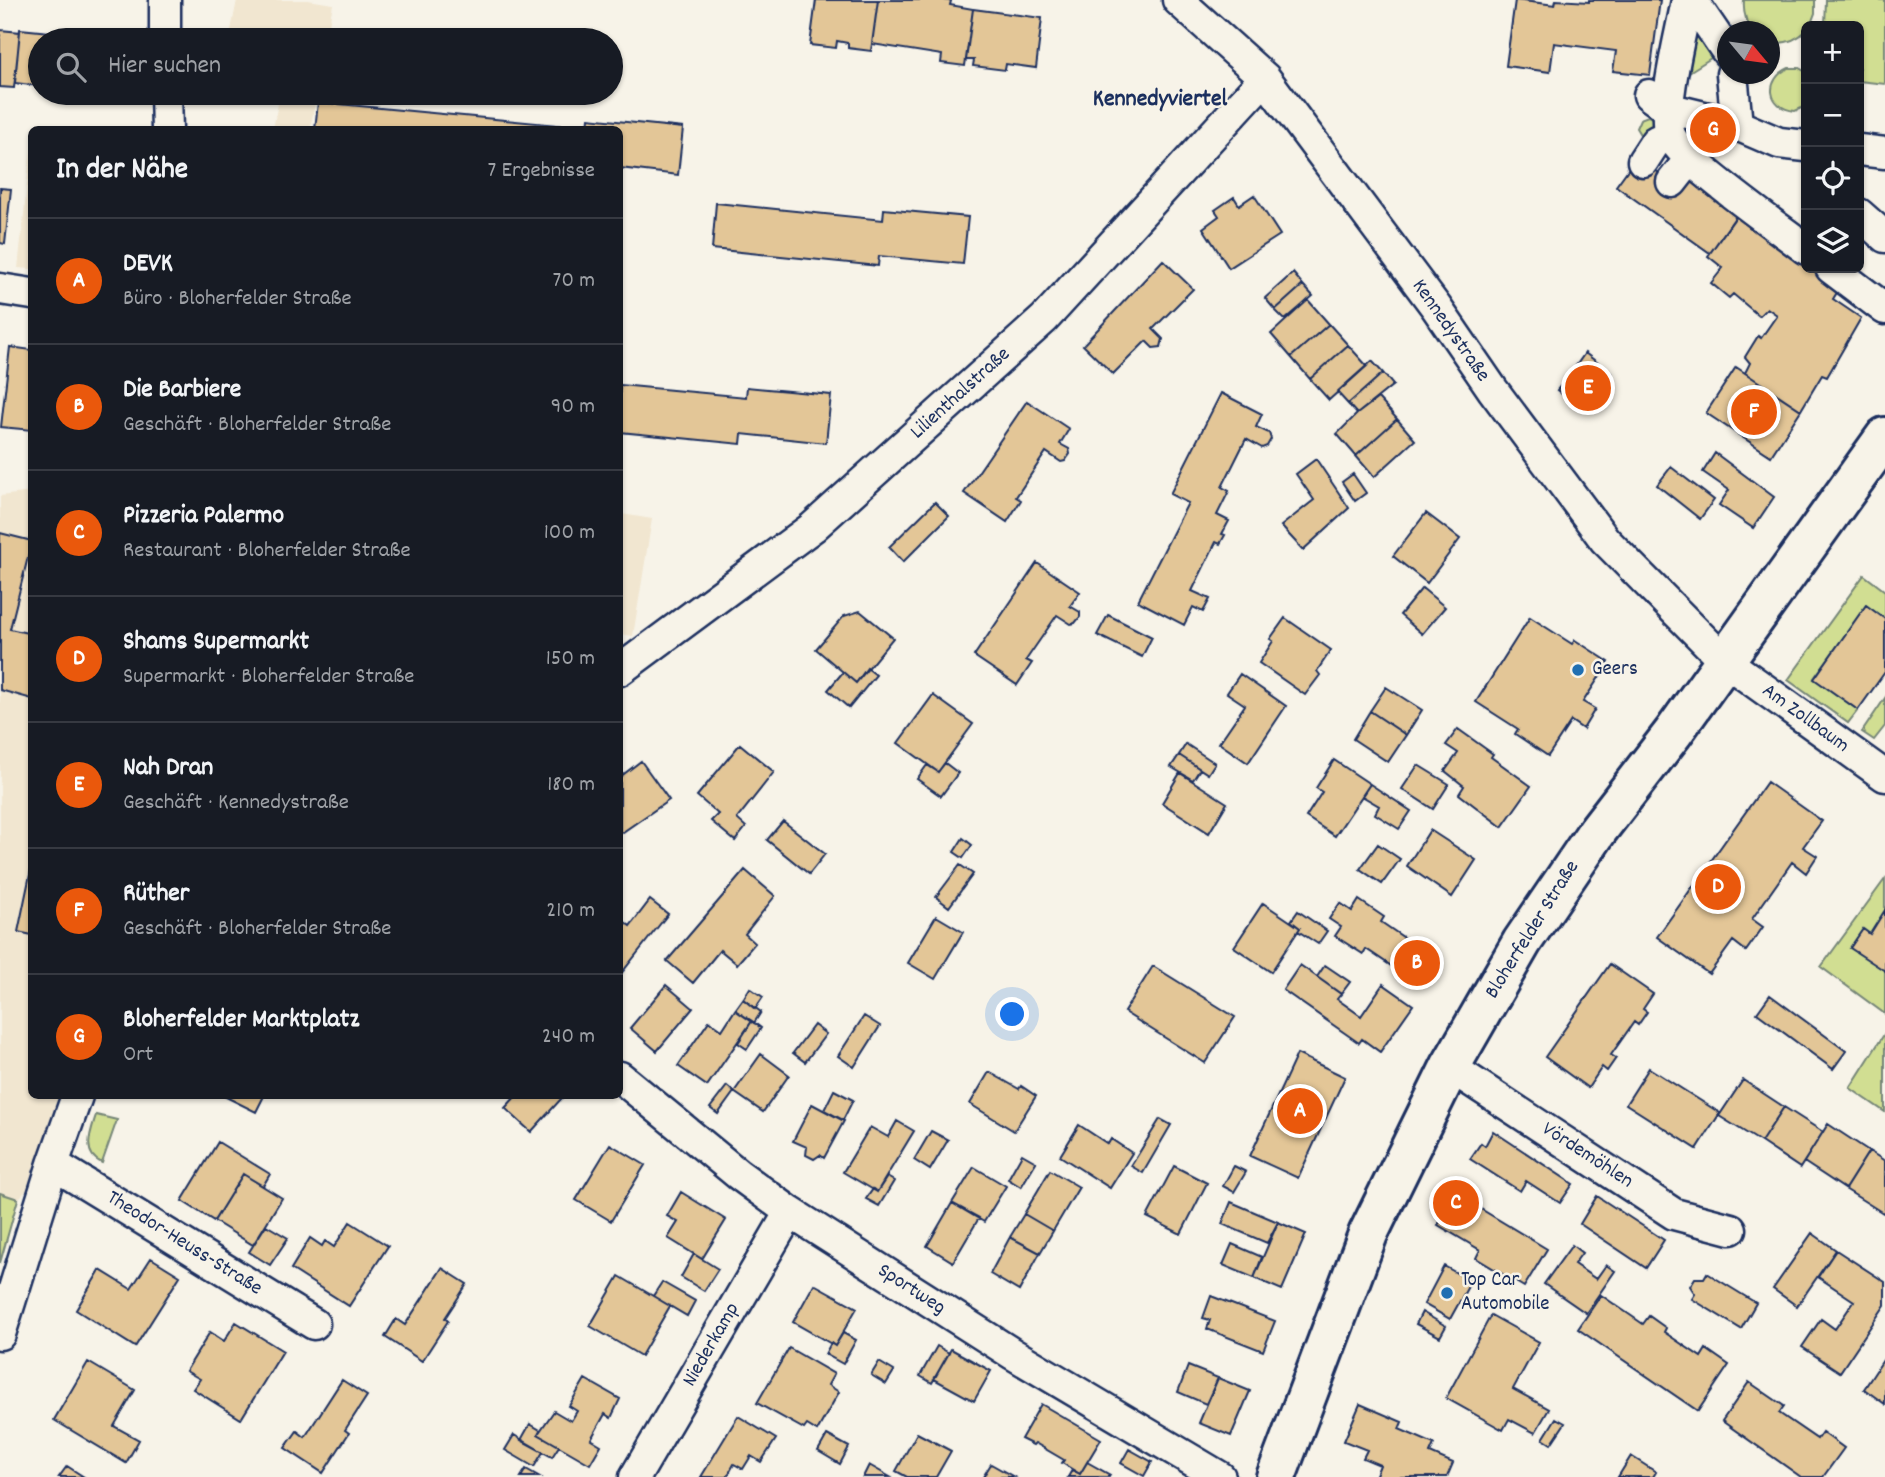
<!DOCTYPE html>
<html lang="de">
<head>
<meta charset="utf-8">
<style>
	:root { --surface:#171b24; --page:#20242c; --text:#f1f3f6; --muted:#9ea1a6; --line:#363941; --accent:#ea580c }
	body { margin:0; font-family:Dekko,sans-serif; background:var(--page); color:var(--text) }
	.controls { position:absolute; right:21px; top:21px; display:grid; overflow:hidden; border-radius:10px; box-shadow:0 2px 5px #0004 }
	.controls button { width:63px; height:63px; display:grid; place-items:center; padding:0; border:0; border-bottom:2px solid var(--line); background:var(--surface); color:var(--text); font:35px sans-serif }
	.compass { position:absolute; left:1717px; top:21px; width:63px; height:63px; border-radius:50%; background:var(--surface); box-shadow:0 2px 5px #0004; rotate:119deg }
	.you { position:absolute; left:1013px; top:1015px; width:24px; height:24px; margin:-18px; border:5px solid #fff; border-radius:50%; background:#1a73e8; box-shadow:0 0 0 10px #1a73e833 }
	.badge { display:grid; place-items:center; width:46px; height:46px; border-radius:50%; background:var(--accent); color:#fff; font-size:23px; font-weight:700 }
	.pin { position:absolute; translate:-50% -50%; border:4px solid #fff; box-shadow:0 2px 7px #0006 }
	.list { margin:0; padding:0; list-style:none }
	h2 { display:flex; justify-content:space-between; align-items:center; height:91px; margin:0; padding:0 28px; font-size:30px }
	h2 small { font-size:23px; font-weight:400; color:var(--muted) }
	.list li { display:grid; grid-template-columns:46px 1fr auto; gap:21px; align-items:center; box-sizing:border-box; height:126px; padding:0 28px; border-top:2px solid var(--line) }
	.list b { display:block; font-size:26px; white-space:nowrap }
	.list p { margin:0; font-size:23px; white-space:nowrap; color:var(--muted) }
	.list em { font-size:23px; font-style:normal; color:var(--muted) }
	.icon { flex:none; width:38px; height:38px; fill:none; stroke:currentColor; stroke-width:2; stroke-linecap:round; stroke-linejoin:round }
	.map { position:relative; flex:none; width:1885px; height:1477px; overflow:hidden }
	.search { position:absolute; background:var(--surface); box-shadow:0 2px 5px #0004; left:28px; top:28px; width:595px; height:77px; display:flex; align-items:center; gap:18px; box-sizing:border-box; padding:0 24px; border-radius:38px; color:var(--muted); font-size:26px }
	.panel { position:absolute; background:var(--surface); box-shadow:0 2px 5px #0004; left:28px; top:126px; width:595px; height:973px; border-radius:10px }
	.map>svg:first-child { display:block }
	.built { fill:#f1e6d0 }
	.green { fill:#d1de92; stroke:#768678; stroke-width:2 }
	.building { fill:#e3c697; stroke:#1b2f5e; stroke-width:2 }
	.lines { fill:none; stroke-linecap:round; stroke-linejoin:round }
	.street-casing { stroke:#1b2f5e; stroke-width:35 }
	.secondary-casing { stroke:#1b2f5e; stroke-width:44 }
	.street { stroke:#f7f3e8; stroke-width:30 }
	.secondary { stroke:#f7f3e8; stroke-width:38 }
	.poi-dot { fill:#1f6fb2; stroke:#f7f3e8; stroke-width:2.5 }
	.labels { text-anchor:middle; dominant-baseline:central; stroke-width:5; stroke-linejoin:round; paint-order:stroke }
	.street-label { font-size:21px; fill:#1b2f5e; stroke:#f7f3e8 }
	.poi-label { font-size:21px; fill:#1b2f5e; stroke:#f7f3e8; text-anchor:start }
	.quarter-label { font-size:24px; font-weight:bold; fill:#1b2f5e; stroke:#f7f3e8 }
</style>
</head>
<body>
<div class="map">
<svg width="1885" height="1477" viewBox="0 0 1885 1477">
	<rect width="100%" height="100%" fill="#f7f3e8"/>
	<filter id="ink" filterUnits="userSpaceOnUse"><feTurbulence type="fractalNoise" baseFrequency=".0143" numOctaves="2"/><feDisplacementMap in="SourceGraphic" scale="14" xChannelSelector="R" yChannelSelector="G"/><feConvolveMatrix kernelMatrix="1 2 1 2 8 2 1 2 1" color-interpolation-filters="sRGB"/></filter>
	<g filter="url(#ink)">
		<path class="built" d="M237 0H308L333 4 326 40H229Z
			M280 93H317L310 129H273Z
			M31 149 32 269H31L18 268Z
			M31 492 32 1096H77L53 1164 18 1199 0 1193V496Z
			M622 514 652 519 633 636 620 634V531Z"/>
		<path class="green" d="M1744 0H1815V13L1810 26H1806V31C1795 41 1784 45 1770 42V32L1753 31C1745 22 1743 12 1744 0Z
			M1826 0H1885V84L1859 81V26H1825Z
			M1693 13 1719 53 1681 77Z
			M1789 68H1799L1806 72V106L1795 111C1767 108 1764 79 1789 68Z
			M1648 116 1656 121 1651 137 1641 136 1636 128 1640 119Z
			M1864 575 1885 591V619L1866 606 1814 678 1858 710 1848 723 1788 680Z
			M1885 698V726L1874 740 1862 732Z
			M1885 879V1014L1821 967Z
			M1885 1033V1112L1850 1088Z
			M96 1115 117 1120 102 1163C81 1154 91 1131 96 1115Z
			M0 1193 18 1199 0 1263Z"/>
		<path class="building" d="M816 0H878L871 51 848 48V43L837 41 836 48 810 45Z
			M878 0H944L951 1 950 5 973 9 965 66 941 63 942 55 872 44Z
			M1515 0 1555 5 1556 0 1589 2V0H1660L1650 75 1613 71 1616 51 1554 43 1550 72 1506 66Z
			M973 9 1042 18 1036 68 1006 64 1005 70 973 66 974 60H966Z
			M20 29 99 37V40H40V86L15 83Z
			M0 30 20 32 14 88 0 87Z
			M318 102 588 128 589 118 683 128 678 175 620 168V130H315Z
			M1637 157 1680 188 1688 177 1738 213 1710 253 1616 186Z
			M0 188 11 189 5 244 0 243Z
			M1254 195 1280 235 1229 268 1203 228 1219 216 1215 210 1234 197 1239 205Z
			M716 203 883 220 884 209 968 217 963 264 879 256 878 266 712 249Z
			M1740 211 1806 260V268H1817L1841 286 1833 299 1861 318 1827 377 1822 375 1801 410 1745 373 1750 363 1745 357 1758 336 1761 338 1777 315 1767 308 1759 316 1733 294 1729 298 1711 283 1723 268 1708 256Z
			M1163 260 1193 289 1153 329 1163 339 1161 347 1153 348 1146 341 1113 374 1083 345Z
			M1293 273 1303 285 1275 310 1265 298Z
			M1303 285 1313 296 1285 320 1275 310Z
			M1308 300 1329 324 1291 357 1271 334Z
			M1329 324 1348 345 1310 379 1291 357Z
			M1348 345 1367 366 1329 400 1310 379Z
			M10 347 32 350V430L1 427Z
			M1585 353 1612 374 1597 394 1571 373Z
			M1372 361 1383 373 1348 404 1337 392Z
			M1736 367 1801 410 1771 456 1706 413Z
			M1383 373 1393 385 1357 414 1348 404Z
			M1571 373 1591 389 1577 406 1557 390Z
			M620 385 746 397 747 387 831 395 826 443 742 434 741 444 620 432Z
			M1221 393 1262 414 1256 427 1269 433 1271 439 1267 446 1262 448 1246 439 1222 487 1229 491 1217 515 1229 521 1222 534 1225 535 1220 544 1216 542 1192 591 1210 599 1203 612 1193 607 1184 625 1138 601 1188 503 1170 494Z
			M1378 398 1397 419 1356 456 1337 434 1357 414Z
			M1027 401 1069 429 1060 444 1069 449 1070 454 1065 461 1061 462 1046 452 1016 497 1021 500 1007 522 964 493Z
			M1397 419 1415 440 1374 477 1356 456Z
			M1715 453 1774 497 1753 528 1719 505 1729 490 1703 472Z
			M1316 459 1349 508 1303 550 1281 526 1314 500 1296 474Z
			M1671 467 1714 500 1700 519 1657 485Z
			M1353 474 1366 493 1355 501 1342 482Z
			M935 502 949 516 903 562 889 547Z
			M1426 513 1460 539 1427 583 1393 556Z
			M0 533 32 541 10 629 32 634V699L0 690Z
			M1037 563 1080 592 1070 606 1080 612V617L1075 623 1071 624 1057 615 1026 660 1032 663 1017 685 974 656Z
			M1422 588 1445 607 1422 634 1400 615Z
			M1866 605 1885 619V672L1858 710 1814 679Z
			M860 611 893 638 856 683 816 649 844 616Z
			M1108 615 1152 637 1142 657 1097 635Z
			M1530 617 1572 644 1575 640 1609 662 1583 702 1595 709 1583 729 1571 721 1548 756 1515 734 1518 729 1476 702Z
			M1285 618 1331 650 1317 671 1320 675 1305 695 1259 663 1273 641 1270 639Z
			M867 668 876 675 849 708 828 690 843 672 856 683Z
			M1240 674 1286 706 1248 763 1219 743 1245 705 1227 693Z
			M1386 687 1422 710 1406 735 1370 711Z
			M933 695 973 724 938 772 898 743Z
			M1370 711 1406 735 1388 762 1353 739Z
			M1458 729 1493 754 1491 757 1531 786 1502 827 1459 794 1464 786 1445 771 1458 753 1446 745Z
			M740 744 774 772 737 819 746 827 735 841 711 821 718 814 697 796Z
			M1186 744 1215 763 1208 774 1179 755Z
			M1179 755 1200 769 1193 780 1171 767Z
			M1334 760 1370 784 1335 836 1306 817 1322 792 1316 788Z
			M641 761 669 800 620 834V777Z
			M945 763 958 773 941 796 917 779 927 765 938 772Z
			M1418 765 1449 784 1433 809 1402 789Z
			M1180 773 1227 803 1209 833 1162 803Z
			M1767 782 1822 821 1803 847 1817 856 1806 873 1792 862 1752 919 1763 927 1746 951 1733 941 1709 974 1657 937Z
			M1370 784 1411 811 1399 829 1375 814 1379 806 1362 796Z
			M783 821 825 854 809 874 767 840Z
			M1430 830 1476 860 1452 897 1407 866Z
			M963 838 972 845 963 858 954 852Z
			M1378 844 1400 859 1382 884 1360 869Z
			M32 865V935L18 932Z
			M960 865 973 874 949 907 936 897Z
			M745 870 775 896 745 934 755 943 737 964 720 950 693 983 667 961Z
			M650 900 668 914 620 975V918L630 926Z
			M1359 900 1384 917 1381 922 1435 959 1418 984 1366 949 1363 954 1335 936 1341 927 1329 919 1340 903 1352 911Z
			M1263 903 1300 928 1271 972 1234 947Z
			M1885 910V971L1850 948 1863 929 1870 934Z
			M1298 911 1327 931 1318 944 1298 931 1300 928 1291 921Z
			M936 916 963 932 935 979 908 963Z
			M1610 964 1653 994 1643 1009 1647 1012 1638 1025 1634 1022 1611 1055 1616 1058 1607 1071 1602 1067 1588 1088 1545 1057Z
			M1300 965 1341 994 1337 999 1361 1016 1383 984 1413 1005 1380 1052 1362 1039 1359 1043 1283 990Z
			M1325 965 1350 982 1341 994 1317 977Z
			M1153 966 1235 1017 1205 1063 1124 1012Z
			M666 985 693 1008 657 1051 630 1028Z
			M750 988 763 997 755 1009 743 999Z
			M1770 995 1846 1051 1833 1069 1757 1013Z
			M743 999 761 1012 754 1023 735 1010Z
			M735 1010 752 1021 707 1086 678 1066 709 1021 722 1030Z
			M864 1016 880 1026 854 1067 838 1056Z
			M752 1021 761 1028 747 1049 738 1043Z
			M814 1025 826 1034 805 1062 793 1053Z
			M761 1054 789 1075 763 1112 734 1092Z
			M1297 1054 1345 1077 1298 1178 1250 1156Z
			M1649 1068 1720 1113 1697 1149 1626 1104Z
			M989 1072 1019 1089 1021 1086 1036 1096 1014 1131 970 1104Z
			M1743 1080 1784 1107 1761 1142 1719 1116Z
			M727 1086 734 1092 718 1114 710 1108Z
			M834 1090 853 1100 843 1120 824 1110Z
			M224 1096H264L256 1112Z
			M516 1096H559L562 1098 531 1132 505 1108Z
			M812 1104 844 1121 824 1158 820 1155 814 1159 806 1155 807 1147 793 1141Z
			M1784 1107 1823 1132 1800 1168 1761 1142Z
			M1160 1119 1171 1125 1143 1173 1131 1166Z
			M897 1121 914 1131 877 1192 843 1172 870 1127 888 1137Z
			M1828 1124 1869 1151 1845 1189 1804 1162Z
			M1079 1125 1108 1144 1111 1139 1132 1153 1110 1188 1060 1156Z
			M931 1131 948 1140 930 1170 914 1160Z
			M1493 1131 1573 1184 1560 1203 1526 1181 1520 1191 1470 1159 1481 1143 1485 1146Z
			M218 1142 270 1174 263 1186 243 1174 214 1221 182 1201Z
			M610 1144 645 1165 611 1221 576 1200Z
			M1869 1151 1885 1161V1210L1883 1213 1845 1189Z
			M1022 1154 1036 1162 1021 1187 1008 1179Z
			M1174 1166 1207 1183 1181 1234 1147 1217Z
			M1234 1166 1246 1172 1234 1192 1223 1186Z
			M974 1167 1006 1186 984 1222 952 1203Z
			M1050 1170 1079 1187 1053 1231 1024 1214Z
			M243 1174 282 1198 253 1245 214 1221Z
			M887 1177 894 1181 879 1206 866 1199 873 1189 877 1192Z
			M681 1192 726 1220 702 1259 668 1238 678 1222 667 1216Z
			M1456 1194 1547 1249 1524 1287 1476 1258 1480 1250 1438 1225Z
			M1597 1196 1664 1240 1646 1268 1580 1224Z
			M1231 1202 1278 1222 1267 1243 1222 1224Z
			M952 1203 979 1218 953 1262 927 1246Z
			M1024 1214 1053 1231 1040 1253 1010 1237Z
			M350 1222 388 1246 349 1306 291 1269 310 1238 322 1246 325 1241 334 1247Z
			M1278 1222 1306 1234 1282 1290 1254 1278Z
			M266 1225 288 1238 270 1265 249 1252Z
			M1812 1233 1836 1250 1797 1306 1773 1289Z
			M1010 1237 1040 1253 1019 1291 990 1274Z
			M1232 1244 1262 1257 1254 1278 1223 1265Z
			M1572 1245 1582 1253 1574 1264 1596 1279 1606 1265 1615 1271 1586 1313 1544 1284Z
			M1836 1250 1885 1282V1305L1840 1372 1802 1347 1821 1319 1835 1329 1854 1301 1818 1277Z
			M694 1254 718 1269 704 1291 681 1277Z
			M151 1258 180 1276 135 1347 76 1310 100 1270 131 1289Z
			M1444 1266 1471 1281 1450 1319 1424 1304Z
			M442 1268 467 1284 445 1318 448 1321 422 1361 385 1337 396 1319 405 1325Z
			M1707 1273 1756 1303 1741 1329 1692 1299 1695 1294 1690 1286 1695 1278H1704Z
			M619 1276 670 1306 641 1356 590 1326Z
			M662 1282 695 1301 687 1316 653 1296Z
			M814 1284 857 1308 835 1346 793 1322Z
			M1601 1295 1643 1324 1649 1316 1666 1328 1664 1332 1701 1357 1706 1349 1729 1365 1698 1411 1578 1329Z
			M1211 1296 1275 1321 1263 1351 1207 1329 1210 1320 1203 1318Z
			M1422 1312 1446 1326 1440 1337 1416 1324Z
			M1491 1315 1539 1342 1513 1389 1549 1409 1535 1433 1509 1419 1503 1430 1446 1398Z
			M236 1322 283 1351 241 1419 193 1389 200 1379 186 1371 210 1332 224 1341Z
			M843 1333 856 1340 843 1364 825 1354 831 1343 835 1346Z
			M937 1346 949 1353 932 1383 920 1376Z
			M789 1348 834 1374 828 1385 839 1392 817 1431 807 1425 804 1429 757 1403Z
			M951 1349 991 1371 974 1401 934 1379Z
			M1885 1357V1404L1864 1389Z
			M88 1362 135 1390 114 1426 139 1440 126 1463 54 1420Z
			M879 1362 894 1371 886 1384 871 1375Z
			M1188 1366 1218 1378 1206 1404 1178 1392Z
			M1218 1378 1250 1391 1231 1436 1199 1423Z
			M585 1379 620 1399 611 1418 605 1414 591 1439 601 1445 590 1464 538 1434 554 1411 571 1421 577 1411 569 1406Z
			M342 1380 367 1396 345 1430 349 1433 323 1473 285 1448 297 1431 305 1437Z
			M1749 1382 1784 1406 1779 1413 1817 1439 1822 1432 1844 1448 1823 1477H1801L1722 1421Z
			M1041 1404 1101 1439 1080 1474 1062 1463 1064 1460 1035 1443 1033 1445 1021 1439Z
			M1360 1404 1402 1422 1399 1429 1434 1444 1430 1453 1453 1463 1447 1477H1375L1380 1465 1363 1458 1367 1450 1344 1441Z
			M738 1416 776 1439 761 1462 751 1456 743 1469 734 1464 727 1477H701Z
			M1556 1418 1565 1423 1551 1444 1543 1439Z
			M530 1424 540 1430 538 1434 559 1446 552 1457 521 1440Z
			M917 1433 951 1451 936 1477H907L896 1471Z
			M514 1435 543 1452 534 1467 505 1450Z
			M827 1435 849 1447 840 1464 818 1451Z
			M1129 1449 1152 1462 1144 1476 1121 1463Z
			M1631 1456 1656 1472 1653 1477H1618Z
			M1087 1462 1110 1475 1109 1477H1068L1072 1470 1080 1474Z
			M991 1464 1014 1477H983Z
			M869 1465 890 1477H863Z
			M67 1466 84 1477H59Z
			M526 1469 540 1477H521Z"/>
		<g class="lines">
			<g class="street-casing">
				<path id="street" d="M165 0V40
					M1178 0 1265 78 1436 307 1493 390 1605 540 1725 661 1885 776
					M1687 0C1681 34 1663 100 1669 132 1675 156 1782 230 1806 249
					M1692 0 1728 53
					M1732 74 1737 125
					M166 93 167 130
					M1649 95 1667 108 1737 125 1779 143 1806 146
					M1859 150 1885 153
					M1643 161 1656 141 1670 135
					M1672 182 1690 159
					M1859 214 1885 237
					M1831 268 1885 309
					M0 289 32 294
					M620 670 813 527 1044 319 1265 78
					M1450 1067 1674 1214 1731 1229
					M620 1077 738 1174 790 1212 1013 1354 1220 1477
					M53 1164 314 1324
					M0 1334 53 1164 77 1096
					M635 1477 790 1212"/>
			</g>
			<g class="secondary-casing">
				<path id="secondary" d="M1276 1477 1368 1234 1450 1067 1522 942 1598 830 1673 733 1885 437"/>
			</g>
			<use href="#street" class="street"/>
			<use href="#secondary" class="secondary"/>
		</g>
	</g>
	<g class="poi-dot">
		<circle cx="1578" cy="670" r="7"/>
		<circle cx="1447" cy="1293" r="7"/>
	</g>
	<g class="labels">
		<g class="street-label">
			<text transform="translate(1450 331) rotate(55)">Kennedystraße</text>
			<text transform="translate(961 394) rotate(-42)">Lilienthalstraße</text>
			<text transform="translate(1805 719) rotate(36)">Am Zollbaum</text>
			<text transform="translate(1533 930) rotate(-58)">Bloherfelder Straße</text>
			<text transform="translate(1587 1156) rotate(33)">Vördemöhlen</text>
			<text transform="translate(184 1244) rotate(32)">Theodor-Heuss-Straße</text>
			<text transform="translate(911 1290) rotate(33)">Sportweg</text>
			<text transform="translate(712 1345) rotate(-60)">Niederkamp</text>
		</g>
		<g class="poi-label">
			<text x="1592" y="670">Geers</text>
			<text x="1461" y="1281">Top Car<tspan x="1461" dy="24">Automobile</tspan></text>
		</g>
		<g class="quarter-label">
			<text x="1160" y="100">Kennedyviertel</text>
		</g>
	</g>
</svg>
<div class="controls">
<button>+</button>
<button>−</button>
<button><svg class="icon" aria-label="locate" viewBox="0 0 24 24"><circle cx="12" cy="12" r="6"/><path d="M12 2v4M12 18v4M2 12h4M18 12h4"/></svg></button>
<button><svg class="icon" aria-label="layers" viewBox="0 0 24 24"><path d="M12 4l9 5-9 5-9-5zM3 14l9 5 9-5"/></svg></button>
</div>
<svg class="compass" viewBox="-18 -18 36 36"><path d="M0-13l5 13h-10z" fill="#e53935"/><path d="M0 13l5-13h-10z" fill="#9ea1a6"/></svg>
<div class="you"></div>
<div class="pin badge" style="left:1300px;top:1111px">A</div>
<div class="pin badge" style="left:1417px;top:963px">B</div>
<div class="pin badge" style="left:1456px;top:1203px">C</div>
<div class="pin badge" style="left:1718px;top:887px">D</div>
<div class="pin badge" style="left:1588px;top:388px">E</div>
<div class="pin badge" style="left:1754px;top:412px">F</div>
<div class="pin badge" style="left:1713px;top:130px">G</div>
<div class="search"><svg class="icon" aria-label="search" viewBox="0 0 24 24"><circle cx="10" cy="10" r="6"/><path d="M15 15l6 6"/></svg>Hier suchen</div>
<section class="panel">
<h2>In der Nähe<small>7 Ergebnisse</small></h2>
<ul class="list">
<li><span class="badge">A</span><div><b>DEVK</b><p>Büro · Bloherfelder Straße</p></div><em>70 m</em></li>
<li><span class="badge">B</span><div><b>Die Barbiere</b><p>Geschäft · Bloherfelder Straße</p></div><em>90 m</em></li>
<li><span class="badge">C</span><div><b>Pizzeria Palermo</b><p>Restaurant · Bloherfelder Straße</p></div><em>100 m</em></li>
<li><span class="badge">D</span><div><b>Shams Supermarkt</b><p>Supermarkt · Bloherfelder Straße</p></div><em>150 m</em></li>
<li><span class="badge">E</span><div><b>Nah Dran</b><p>Geschäft · Kennedystraße</p></div><em>180 m</em></li>
<li><span class="badge">F</span><div><b>Rüther</b><p>Geschäft · Bloherfelder Straße</p></div><em>210 m</em></li>
<li><span class="badge">G</span><div><b>Bloherfelder Marktplatz</b><p>Ort</p></div><em>240 m</em></li>
</ul>
</section>
</div>
</body>
</html>
